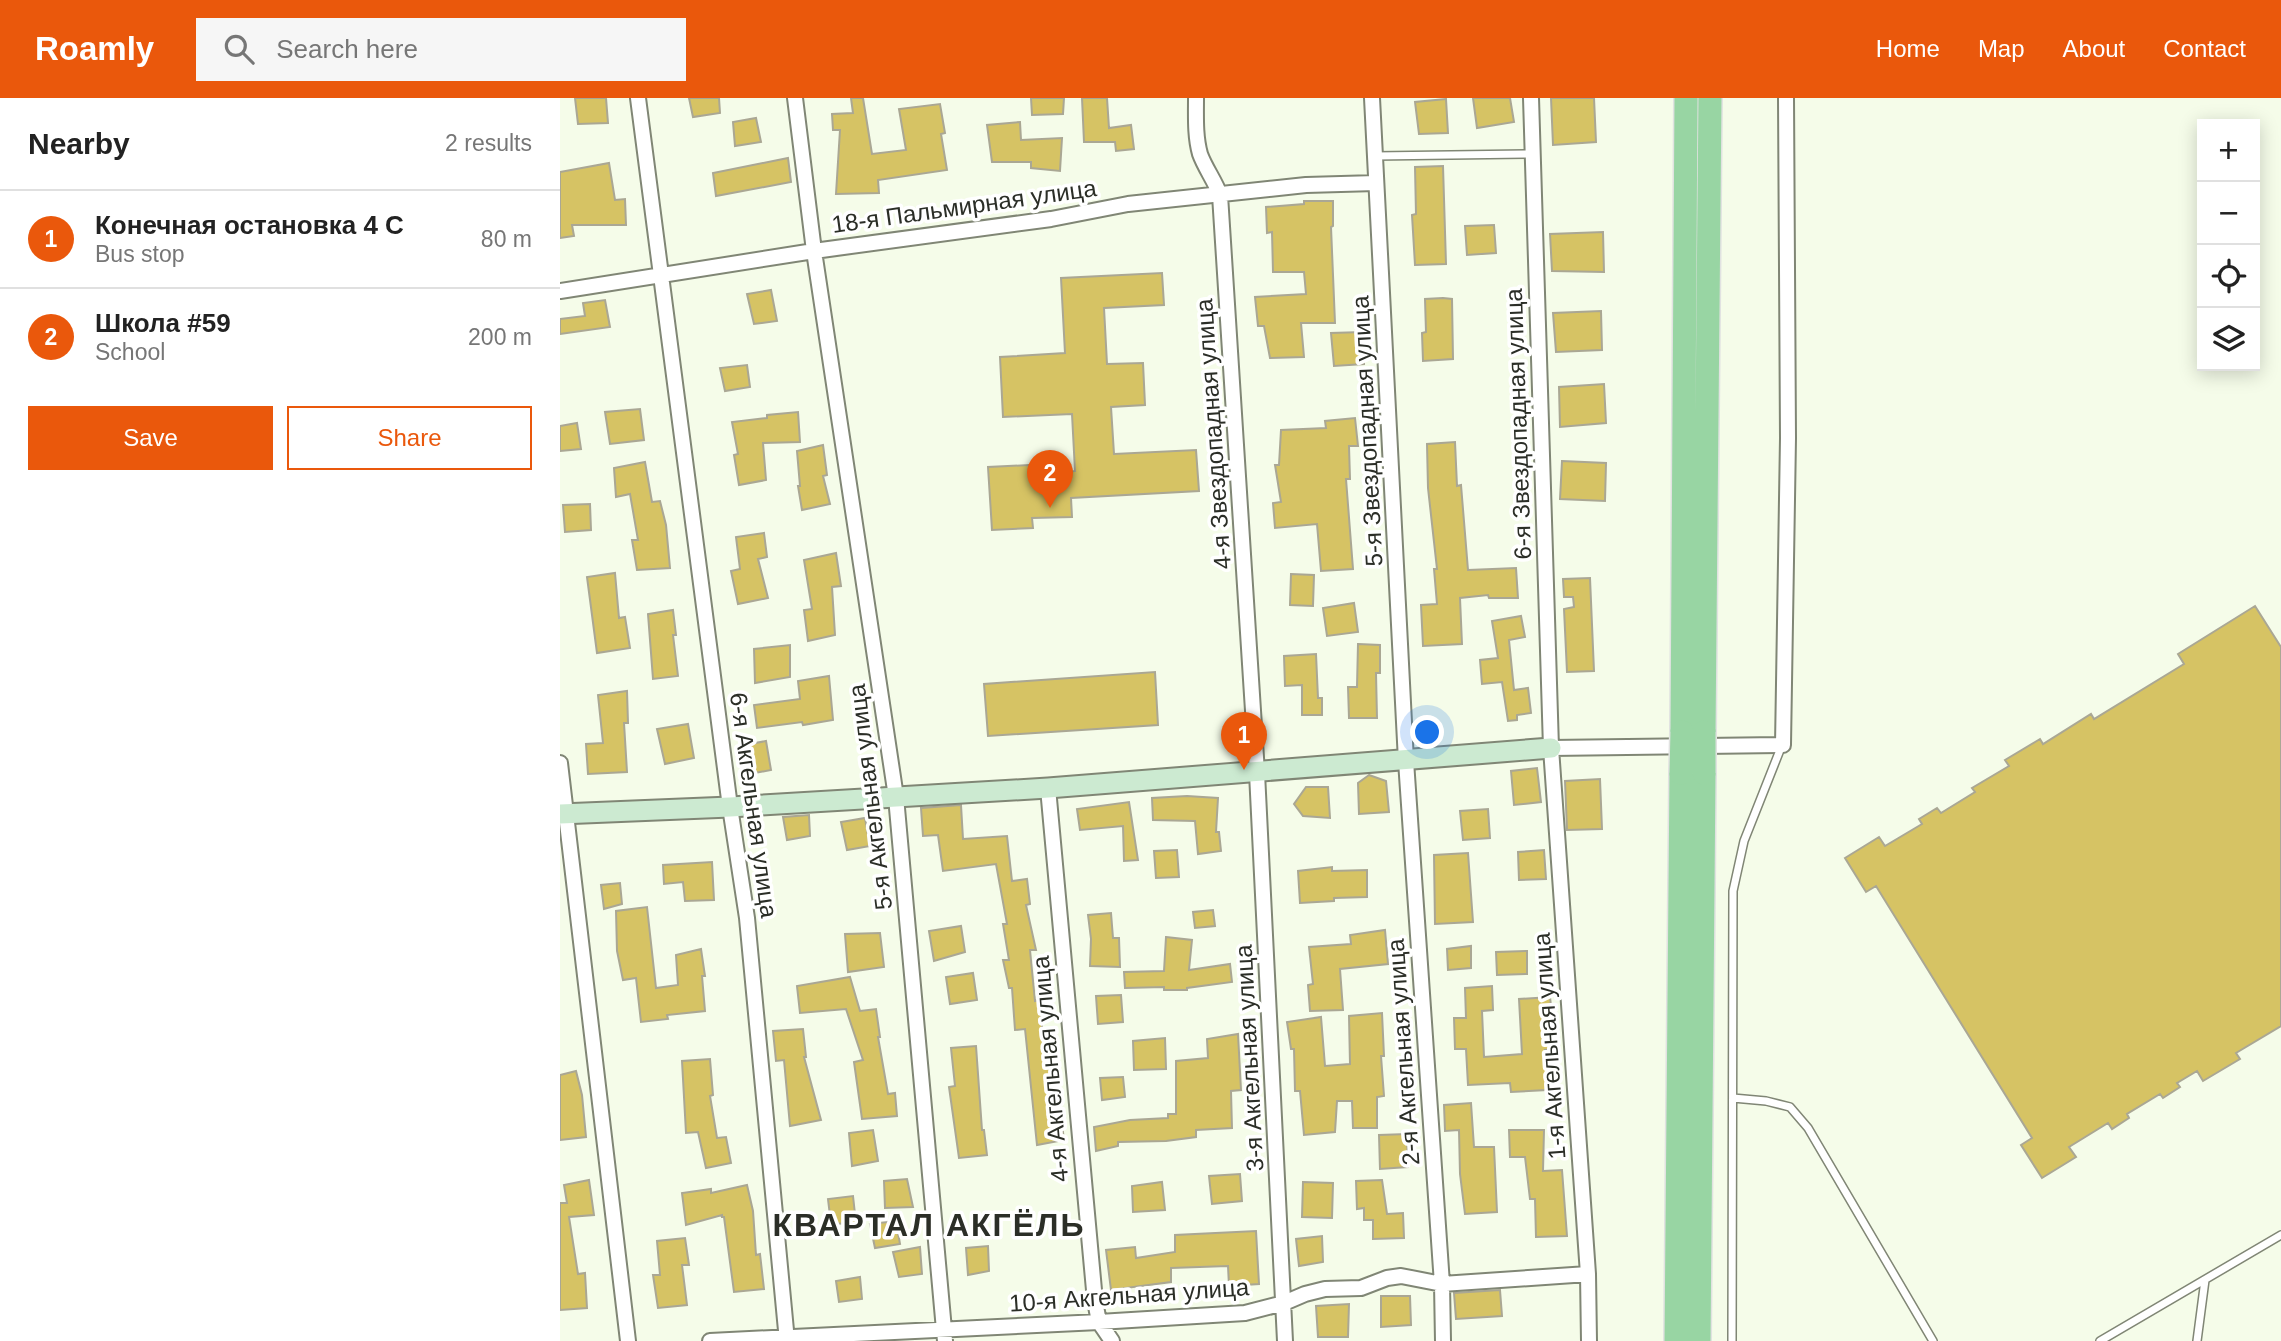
<!DOCTYPE html>
<html lang="en">
<head>
<meta charset="utf-8">
<style>
	:root { --surface:#fff; --page:#f6f6f6; --text:#222; --muted:#767676; --line:#e0e0e0; --accent:#ea580c }
	body { margin:0; font-family:Helvetica,sans-serif; background:var(--page); color:var(--text) }
	.controls { position:absolute; right:21px; top:21px; display:grid; overflow:hidden; border-radius:0px; box-shadow:0 4px 18px #0003 }
	.controls button { width:63px; height:63px; display:grid; place-items:center; padding:0; border:0; border-bottom:2px solid var(--line); background:var(--surface); color:var(--text); font:35px sans-serif }
	.you { position:absolute; left:868px; top:635px; width:24px; height:24px; margin:-18px; border:5px solid #fff; border-radius:50%; background:#1a73e8; box-shadow:0 0 0 10px #1a73e833 }
	.badge { display:grid; place-items:center; width:46px; height:46px; border-radius:50%; background:var(--accent); color:#fff; font-size:23px; font-weight:700 }
	.pin { position:absolute; translate:-50% -58px; filter:drop-shadow(0 2px 4px #0008) }
	.pin::after { content:''; position:absolute; top:37px; width:24px; height:21px; background:inherit; clip-path:polygon(0 0,100% 0,50% 100%) }
	.list { margin:0; padding:0; list-style:none }
	h2 { display:flex; justify-content:space-between; align-items:center; height:91px; margin:0; padding:0 28px; font-size:30px }
	h2 small { font-size:23px; font-weight:400; color:var(--muted) }
	.list li { display:grid; grid-template-columns:46px 1fr auto; gap:21px; align-items:center; box-sizing:border-box; height:98px; padding:0 28px; border-top:2px solid var(--line) }
	.list b { display:block; font-size:26px; white-space:nowrap }
	.list p { margin:0; font-size:23px; white-space:nowrap; color:var(--muted) }
	.list em { font-size:23px; font-style:normal; color:var(--muted) }
	.actions { display:flex; gap:14px; padding:21px 28px }
	.actions a { flex:1; padding:16px 0; border:2px solid var(--accent); border-radius:0px; text-align:center; font-size:24px; color:var(--accent) }
	.actions .main { background:var(--accent); color:#fff }
	.icon { flex:none; width:38px; height:38px; fill:none; stroke:currentColor; stroke-width:2; stroke-linecap:round; stroke-linejoin:round }
	.map { position:relative; flex:none; width:1721px; height:1243px; overflow:hidden }
	header { display:flex; align-items:center; gap:42px; box-sizing:border-box; height:98px; padding:0 35px; background:var(--accent); color:#fff }
	header strong { font-size:33px }
	nav { display:flex; gap:38px; margin-inline-start:auto; font-size:24px }
	.search { width:490px; height:63px; background:var(--page); display:flex; align-items:center; gap:18px; box-sizing:border-box; padding:0 24px; border-radius:0px; color:var(--muted); font-size:26px }
	main { display:flex }
	aside { flex:1; background:var(--surface) }
	.map>svg:first-child { display:block }
	.building { fill:#d6c364; stroke:#aaa794; stroke-width:2 }
	.lines { fill:none; stroke-linecap:round; stroke-linejoin:round }
	.lane-casing { stroke:#808675; stroke-width:10 }
	.street-casing { stroke:#808675; stroke-width:18 }
	.secondary-casing { stroke:#808675; stroke-width:23 }
	.primary-casing { stroke:#e1e2e1; stroke-width:26 }
	.lane { stroke:#fff; stroke-width:7 }
	.street { stroke:#fff; stroke-width:14 }
	.secondary { stroke:#ccead1; stroke-width:19 }
	.primary { stroke:#98d5a3; stroke-width:23 }
	.primary-bridge-casing { stroke:#e1e2e1; stroke-width:26; stroke-linecap:butt }
	.primary-bridge { stroke:#98d5a3; stroke-width:23 }
	.labels { text-anchor:middle; dominant-baseline:central; stroke-width:7; stroke-linejoin:round; paint-order:stroke }
	.street-label { font-size:24px; fill:#2b2e27; stroke:#fff }
	.district-label { font-size:32px; font-weight:bold; letter-spacing:2px; fill:#2b2e27; stroke:#fff }
</style>
</head>
<body>
<header>
<strong>Roamly</strong>
<div class="search"><svg class="icon" aria-label="search" viewBox="0 0 24 24"><circle cx="10" cy="10" r="6"/><path d="M15 15l6 6"/></svg>Search here</div>
<nav><a>Home</a><a>Map</a><a>About</a><a>Contact</a></nav>
</header>
<main>
<aside>
<h2>Nearby<small>2 results</small></h2>
<ul class="list">
<li><span class="badge">1</span><div><b>Конечная остановка 4 С</b><p>Bus stop</p></div><em>80 m</em></li>
<li><span class="badge">2</span><div><b>Школа #59</b><p>School</p></div><em>200 m</em></li>
</ul>
<div class="actions"><a class="main">Save</a><a>Share</a></div>
</aside>
<div class="map">
<svg width="1721" height="1243" viewBox="0 0 1721 1243">
	<rect width="100%" height="100%" fill="#f5fce9"/>
	<path class="building" d="M15 0H46L48 25 18 26Z
		M129 0H159L160 15 133 19Z
		M291 0H303L312 56 346 52 339 11 380 6 385 35 381 36 387 72 318 82 319 95 276 96 280 32H273L272 16 293 15Z
		M471 0H504L503 16 472 17Z
		M522 0H547L549 30 571 27 574 51 556 53 555 44H524Z
		M913 0H950L954 24 917 30Z
		M991 0H1034L1036 44 993 47Z
		M886 1 888 35 859 36 855 4Z
		M196 20 201 44 175 48 173 24Z
		M460 24 461 42 502 40 500 73 471 70V64H432L427 27Z
		M228 60 231 84 156 98 153 75Z
		M49 65 55 102 65 101 66 127H12L14 138 0 140V74Z
		M883 68 886 166 855 167 852 117 856 116 855 69Z
		M744 103H773V128L771 129 775 225H741L744 259 710 260 704 228H698L695 199 746 196 744 174H713L712 134 707 135 706 109 744 106Z
		M934 127 936 155 907 157 905 128Z
		M1043 134 1044 174 992 173 990 136Z
		M602 175 604 207 544 210 547 266 583 265 585 307 551 309 554 356 636 352 639 393 511 400 512 419 472 420 473 430 432 432 428 369 469 367V374L515 373 512 316 443 319 440 259 505 255 501 180Z
		M211 192 217 223 194 226 187 196Z
		M883 200 892 201 893 261 863 263 862 235 866 234 865 201Z
		M45 202 50 229 0 236V221L25 218 23 205Z
		M1041 213 1042 252 996 254 993 215Z
		M803 234 804 266 774 268 771 235Z
		M187 267 190 289 165 293 160 270Z
		M1044 286 1046 325 1000 329 999 289Z
		M80 311 84 342 50 346 45 314Z
		M238 314 240 344 203 345 206 382 179 387 174 357 178 356 172 324 207 320V317Z
		M795 320 798 348H789L790 381H786L793 471 761 473 757 426 715 430 713 405 721 404 715 367H719L721 332 766 330 765 323Z
		M17 325 21 351 0 353V328Z
		M895 344 897 388 901 387 908 472 956 470 958 500H929L928 497 900 500 902 546 863 548 861 507 877 506 874 471H877L868 390 867 346Z
		M263 347 267 377 263 378 270 406 242 412 238 388H240L237 353Z
		M1002 363 1046 365 1045 403 1000 401Z
		M85 364 92 404 100 403 106 427 110 470 77 472 72 442H78L70 396 56 399 54 370Z
		M30 406 31 432 5 434 3 407Z
		M204 435 207 459 198 461 208 500 178 506 171 473 180 471 176 439Z
		M276 455 281 488 272 489 275 537 248 543 244 512 252 511 244 462Z
		M55 475 59 520 65 519 70 550 37 555 27 479Z
		M731 476 754 477 753 508 730 507Z
		M1030 480 1034 573 1007 574 1004 511 1014 509 1013 499H1004L1003 481Z
		M794 505 798 534 767 538 763 510Z
		M1695 508 1721 549V928L1676 955 1680 961 1643 983 1637 973 1617 985 1620 989 1603 1000 1600 996 1567 1016 1569 1020 1552 1031 1548 1025 1509 1049 1516 1059 1482 1080 1461 1047 1472 1040 1316 788 1306 794 1285 760 1319 739 1325 748 1362 726 1359 721 1377 710 1381 715 1415 694 1412 690 1449 668 1445 662 1480 641 1483 646 1531 616 1534 621 1624 566 1618 556Z
		M113 512 116 537H113L118 578 93 581 88 516Z
		M961 518 965 539 949 542 954 592 968 590 971 615 957 617V622L948 623 942 584 922 586 920 562 938 560 932 523Z
		M798 546 820 547V575H816L817 620H789L788 589H797Z
		M230 547V579L195 585 194 551Z
		M756 556 758 600H762V617H742V587L725 588 724 558Z
		M595 574 598 627 428 638 424 586Z
		M269 578 273 622 243 627 242 624 197 630 194 607 240 601 238 583Z
		M67 593 68 625H64L67 674 28 676 26 646 43 645 38 597Z
		M128 626 134 660 105 666 97 631Z
		M206 643 211 672 184 677 179 648Z
		M977 670 981 704 954 707 951 673Z
		M809 677 826 683 829 714 799 716 798 685Z
		M1040 681 1042 731 1007 732 1005 683Z
		M746 689H768L770 720 743 718 734 706Z
		M627 698 658 700 656 734H659L661 753 638 756 635 723 593 722 592 700Z
		M569 704 578 762 564 763 563 728 520 732 517 711Z
		M401 707 403 741 447 738 452 783 467 781 470 806 466 807 476 852H470L475 903 480 902 483 942 494 941V980H496L504 1042 477 1047 465 931 455 932 452 890H449L443 862H449L443 826H447L436 766 383 773 378 737 363 738 361 710Z
		M928 711 930 740 903 742 900 713Z
		M249 717 250 738 227 742 223 719Z
		M305 720 310 748 287 752 281 724Z
		M617 752 619 779 596 780 594 753Z
		M984 752 986 781 959 782 958 754Z
		M908 755 913 824 875 826 874 757Z
		M152 764 154 802 125 803 123 784 104 786 103 767Z
		M772 769V773L807 772V799L774 800V803L740 805 738 773Z
		M60 785 62 806 44 811 41 787Z
		M87 809 96 890 118 887 116 857 141 851 145 878H142L145 913 107 917 108 921 81 924 76 880 63 882 57 853 56 813Z
		M653 812 655 828 635 830 633 814Z
		M551 815 553 840H559L560 869 530 868 531 841 528 817Z
		M401 828 405 854 374 863 369 833Z
		M825 832 828 866 780 871 783 912 750 913 748 887 753 886 749 849 791 846 790 837Z
		M320 835 324 869 288 874 285 836Z
		M606 839 632 842 629 872 670 866 672 884 627 890V892H604V889L565 890 564 874 604 873Z
		M911 848V870L888 872 887 851Z
		M967 853V876L937 877 936 854Z
		M413 875 417 902 390 906 386 879Z
		M290 879 300 913 316 911 320 939H318L328 996 335 995 337 1018 302 1021 294 964 303 962 286 911 240 915 237 888Z
		M932 888 933 912 922 913 924 959 962 956 959 901 990 899 996 951 985 952 987 992 951 994 950 985 908 987 906 951H895L894 920H906L905 890Z
		M561 897 563 924 538 926 536 898Z
		M822 915 824 958H821L824 998 817 999V1030H793L792 1003H777L775 1034 744 1037 740 993H735L734 951H731L727 924 761 919 765 968 790 966 789 918Z
		M243 931 246 959H244L261 1022 230 1028 224 962 216 963 213 933Z
		M678 936 681 992 671 993 672 1030 636 1032V1039L606 1043 558 1044V1048L536 1053 534 1029 570 1022 608 1020V1016H616V963L648 960 647 941Z
		M605 940 606 971 574 972 573 943Z
		M416 948 422 1032H424L427 1057 399 1060 389 989 395 988 391 950Z
		M150 961 153 997 150 998 157 1040 166 1039 171 1065 146 1070 138 1034 126 1035 122 963Z
		M16 973 22 997 26 1039 0 1042V977Z
		M563 979 565 999 542 1002 540 980Z
		M911 1005 914 1049H934L937 1114 905 1116 900 1076 899 1032 885 1033 884 1007Z
		M313 1032 318 1063 292 1068 289 1035Z
		M949 1032H984L983 1073 1002 1072 1007 1138 976 1139 975 1101H970L965 1059H950Z
		M847 1036 848 1069 820 1071 819 1037Z
		M680 1076 682 1103 652 1106 649 1078Z
		M347 1081 353 1109 325 1110 324 1083Z
		M29 1082 34 1117 9 1119 18 1176 25 1175 27 1210 0 1212V1105H7L4 1087Z
		M822 1082 827 1116 843 1115 844 1140 813 1141V1122H804V1110L797 1111 796 1083Z
		M602 1084 605 1112 573 1114 572 1088Z
		M743 1084 773 1085 772 1120 742 1119Z
		M187 1087 193 1113 196 1157 200 1156 204 1191 174 1194 164 1119H162V1117L126 1127 122 1095 151 1091V1095Z
		M293 1098 296 1125 271 1126 268 1101Z
		M336 1123 340 1146 315 1150 310 1126Z
		M696 1133 699 1186 669 1188 668 1168 611 1170V1184L551 1192 546 1152 575 1149 576 1160 615 1154V1137Z
		M762 1138 763 1164 739 1168 736 1141Z
		M125 1140 129 1167H122L127 1207 98 1210 93 1177H100L97 1143Z
		M428 1148 429 1173 408 1177 406 1150Z
		M360 1149 362 1176 339 1179 333 1154Z
		M300 1179 302 1201 279 1204 276 1183Z
		M940 1192 942 1218 896 1221 894 1195Z
		M821 1198H850L851 1227 821 1229Z
		M789 1206 788 1239H758L756 1208Z"/>
	<g class="lines">
		<g class="lane-casing">
			<path id="lane" d="M815 58 972 56
				M1173 1000 1206 1003 1230 1009 1248 1030 1373 1243
				M1172 1243 1173 793 1184 743 1222 647
				M1540 1243 1721 1137
				M1637 1243 1645 1182"/>
		</g>
		<g class="street-casing">
			<path id="street" d="M78 0 170 709 187 820 227 1243
				M235 0 254 153 336 699 385 1243
				M636 0C636 19 635 38 640 56 645 70 655 83 660 97L697 675 725 1243
				M812 0 846 663 882 1186 883 1243
				M971 0 991 650 1028 1176 1029 1243
				M0 193 254 153 491 121 568 106 746 87 816 85
				M991 650 1223 647 1228 340 1226 0
				M0 665 68 1243
				M488 690 535 1203 539 1224 552 1243
				M150 1243 539 1224 685 1215 724 1205 745 1196 765 1191 801 1190 827 1180 841 1178 882 1186 1028 1176"/>
		</g>
		<g class="secondary-casing">
			<path id="secondary" d="M0 716 170 709 488 690 991 650"/>
		</g>
		<g class="primary-casing">
			<path id="primary" d="M1122 634 1126 0
				M1144 634 1150 0
				M1116 1243 1121 675
				M1139 1243 1144 675"/>
		</g>
		<use href="#lane" class="lane"/>
		<use href="#street" class="street"/>
		<use href="#secondary" class="secondary"/>
		<use href="#primary" class="primary"/>
		<g class="primary-bridge-casing">
			<path id="primary-bridge" d="M1121 675 1122 634
				M1144 675V634"/>
		</g>
		<use href="#primary-bridge" class="primary-bridge"/>
	</g>
	<g class="labels">
		<g class="street-label">
			<text transform="translate(404 108) rotate(-8)">18-я Пальмирная улица</text>
			<text transform="translate(958 326) rotate(-92)">6-я Звездопадная улица</text>
			<text transform="translate(807 333) rotate(-93)">5-я Звездопадная улица</text>
			<text transform="translate(653 336) rotate(-94)">4-я Звездопадная улица</text>
			<text transform="translate(310 699) rotate(-97)">5-я Акгельная улица</text>
			<text transform="translate(194 707) rotate(82)">6-я Акгельная улица</text>
			<text transform="translate(989 948) rotate(-94)">1-я Акгельная улица</text>
			<text transform="translate(843 954) rotate(-94)">2-я Акгельная улица</text>
			<text transform="translate(689 960) rotate(-93)">3-я Акгельная улица</text>
			<text transform="translate(490 971) rotate(-95)">4-я Акгельная улица</text>
			<text transform="translate(569 1197) rotate(-4)">10-я Акгельная улица</text>
		</g>
		<g class="district-label">
			<text x="369" y="1127">КВАРТАЛ АКГЁЛЬ</text>
		</g>
	</g>
</svg>
<div class="controls">
<button>+</button>
<button>−</button>
<button><svg class="icon" aria-label="locate" viewBox="0 0 24 24"><circle cx="12" cy="12" r="6"/><path d="M12 2v4M12 18v4M2 12h4M18 12h4"/></svg></button>
<button><svg class="icon" aria-label="layers" viewBox="0 0 24 24"><path d="M12 4l9 5-9 5-9-5zM3 14l9 5 9-5"/></svg></button>
</div>
<div class="you"></div>
<div class="pin badge" style="left:684px;top:672px">1</div>
<div class="pin badge" style="left:490px;top:410px">2</div>
</div>
</main>
</body>
</html>
